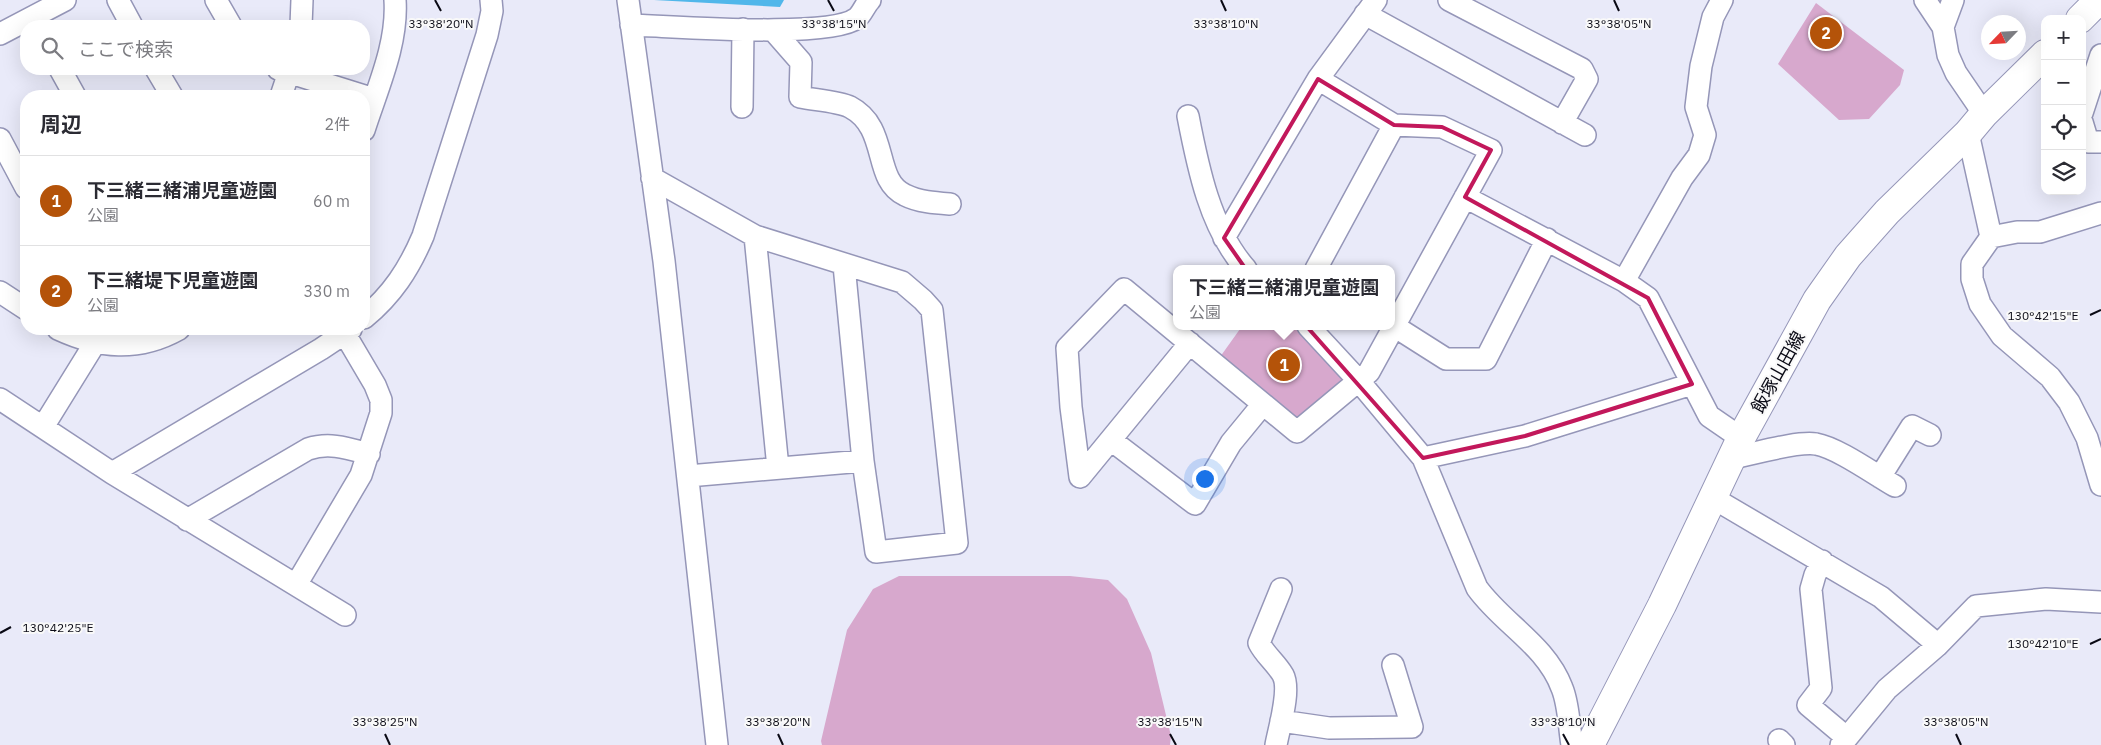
<!DOCTYPE html>
<html lang="ja">
<head>
<meta charset="utf-8">
<style>
	:root { --surface:#fff; --page:#f2f2f3; --text:#2b2b33; --muted:#7c7c81; --line:#e1e1e2; --accent:#b45309 }
	body { margin:0; font-family:"IBM Plex Sans","Noto Sans JP",sans-serif; background:var(--page); color:var(--text) }
	.controls { position:absolute; right:15px; top:15px; display:grid; overflow:hidden; border-radius:10px; box-shadow:0 5px 20px #0002 }
	.controls button { width:45px; height:45px; display:grid; place-items:center; padding:0; border:0; border-bottom:1px solid var(--line); background:var(--surface); color:var(--text); font:25px sans-serif }
	.compass { position:absolute; left:1981px; top:15px; width:45px; height:45px; border-radius:50%; background:var(--surface); box-shadow:0 5px 20px #0002; rotate:245deg }
	.you { position:absolute; left:1204px; top:478px; width:18px; height:18px; margin:-12px; border:4px solid #fff; border-radius:50%; background:#1a73e8; box-shadow:0 0 0 8px #1a73e833 }
	.badge { display:grid; place-items:center; width:32px; height:32px; border-radius:50%; background:var(--accent); color:#fff; font-size:16px; font-weight:700 }
	.pin { position:absolute; translate:-50% -50%; border:2px solid #fff; box-shadow:0 1px 5px #0006 }
	.popup { position:absolute; left:1173px; top:265px; width:222px; height:65px; box-sizing:border-box; display:grid; place-content:center; border-radius:10px; background:var(--surface); filter:drop-shadow(0 1px 4px #0005); font-size:16px; white-space:nowrap; color:var(--muted) }
	.popup b { font-size:19px; color:var(--text) }
	.popup::after { content:''; position:absolute; left:50%; top:100%; margin-left:-10px; border:10px solid transparent; border-top-color:var(--surface) }
	.list { margin:0; padding:0; list-style:none }
	h2 { display:flex; justify-content:space-between; align-items:center; height:65px; margin:0; padding:0 20px; font-size:21px }
	h2 small { font-size:16px; font-weight:400; color:var(--muted) }
	.list li { display:grid; grid-template-columns:32px 1fr auto; gap:15px; align-items:center; box-sizing:border-box; height:90px; padding:0 20px; border-top:1px solid var(--line) }
	.list b { display:block; font-size:19px; white-space:nowrap }
	.list p { margin:0; font-size:16px; white-space:nowrap; color:var(--muted) }
	.list em { font-size:16px; font-style:normal; color:var(--muted) }
	.icon { flex:none; width:28px; height:28px; fill:none; stroke:currentColor; stroke-width:2; stroke-linecap:round; stroke-linejoin:round }
	.map { position:relative; flex:none; width:2101px; height:745px; overflow:hidden }
	.search { position:absolute; background:var(--surface); box-shadow:0 5px 20px #0002; left:20px; top:20px; width:350px; height:55px; display:flex; align-items:center; gap:12px; box-sizing:border-box; padding:0 18px; border-radius:20px; color:var(--muted); font-size:19px }
	.panel { position:absolute; background:var(--surface); box-shadow:0 5px 20px #0002; left:20px; top:90px; width:350px; height:245px; border-radius:20px }
	.map>svg:first-child { display:block }
	.green { fill:#d7a8cd }
	.water { fill:#51b7ea }
	.lines { fill:none; stroke-linecap:round; stroke-linejoin:round }
	.minor-casing { stroke:#9596b8; stroke-width:24 }
	.major-casing { stroke:#9596b8; stroke-width:30 }
	.minor { stroke:#fff; stroke-width:21 }
	.major { stroke:#fff; stroke-width:28 }
	.marked { fill:none; stroke:#c2185b; stroke-width:4; stroke-linejoin:round }
	.ticks { fill:none; stroke:#0a0a15; stroke-width:2 }
	.labels { text-anchor:middle; dominant-baseline:central; stroke-width:4; stroke-linejoin:round; paint-order:stroke }
	.street-label { font-size:18px; fill:#0a0a15; stroke:#f9f9f9 }
	.ticks-label { font-size:12px; text-anchor:middle; fill:#0a0a15; stroke:#f9f9f9; stroke-width:4; stroke-linejoin:round; paint-order:stroke }
</style>
</head>
<body>
<div class="map">
<svg width="2101" height="745" viewBox="0 0 2101 745">
	<rect width="100%" height="100%" fill="#e9eaf9"/>
	<path class="green" d="M1816 3 1904 70 1900 85 1869 119 1839 120 1778 64Z
		M1239 326H1297L1345 374 1347 384 1301 422 1220 357 1240 329Z
		M899 576H1070L1108 580 1127 599 1151 653 1171 736 1170 745H822L821 741 847 630 873 589Z"/>
	<path class="water" d="M654 0H784L780 7Z"/>
	<g class="lines">
		<g class="minor-casing">
			<path id="minor" d="M118 0 132 26
				M216 0 231 26
				M628 0 664 261 717 745
				M1449 0 1582 69 1587 79 1562 123
				M1925 0 1943 27 1948 55 1956 73 1984 114
				M1365 14 1585 135
				M631 25C671 26 830 39 857 18 862 14 865 5 870 0
				M301 26 302 0
				M1943 27 1953 0
				M773 30 801 62 800 97C814 100 838 101 850 107 890 128 872 180 905 195 919 202 935 203 950 204
				M0 34 65 0
				M60 69 75 96
				M156 69 172 96
				M278 69 374 99
				M1318 79 1376 0
				M281 96 290 69
				M742 107 743 29
				M2082 113 2101 55
				M1188 116C1198 168 1210 228 1246 269
				M2082 122 2088 142H2101
				M364 130C377 89 398 44 395 0
				M1968 133 1991 237 1972 264V279L1980 304 2002 336 2050 377 2069 402 2087 438 2101 485
				M0 139 26 188
				M652 178 755 236 902 282 923 300 932 310 957 543 876 552 863 461 844 265
				M1465 197 1624 281 1648 298 1709 416 1741 438
				M755 236 778 468
				M1991 237 2017 232H2040L2101 213
				M1316 269 1394 125
				M1624 281 1682 178 1699 155 1705 135 1696 107 1701 66 1713 17 1722 0
				M0 292 26 309
				M364 318C392 295 409 269 423 236L487 35 492 11 491 0
				M1308 326 1358 380 1423 458 1477 588C1503 624 1546 645 1562 688 1569 705 1569 727 1572 745
				M1394 326 1446 359H1486L1547 239
				M58 329C99 348 138 352 179 329
				M1190 343 1080 477 1071 407 1067 348 1124 289 1297 432 1369 372 1491 150 1442 127 1394 125 1318 79 1224 238
				M0 399 112 473 345 615
				M43 427 95 343
				M1111 440 1195 504 1231 443 1263 404
				M1423 458 1525 436 1692 384
				M1732 458C1754 454 1796 441 1816 444 1838 448 1874 474 1895 486
				M112 473 321 349 351 329
				M688 476 863 461
				M1880 477 1912 426 1930 435
				M1713 498 1881 597 1938 645
				M187 520 308 449C329 442 347 448 369 454
				M1822 561 1815 575 1811 589 1821 688 1808 705 1846 737
				M296 585 361 475 381 413V400L375 385 342 329
				M1281 721 1329 728 1412 727 1393 665
				M1779 740 1784 745
				M1276 745C1279 728 1291 690 1283 675 1276 663 1265 655 1259 643L1281 589
				M1841 745 1887 689 1938 645 1976 606 2046 599 2101 602"/>
		</g>
		<g class="major-casing">
			<path id="major" d="M2080 19 2099 0
				M1590 745 1662 605 1741 438 1817 300 1848 256 1887 212 1968 133 1984 114 2045 54"/>
		</g>
		<use href="#minor" class="minor"/>
		<use href="#major" class="major"/>
	</g>
	<path class="marked" d="M1318 79 1394 125 1442 127 1491 150 1465 197 1648 298 1692 384 1525 436 1423 458 1293 311 1245 268 1224 238Z"/>
	<path class="ticks" d="M435 0 441 11M828 0 834 11M1221 0 1226 11M1614 0 1619 11M2090 315 2101 310M0 633 11 627M2090 644 2101 639M385 734 390 745M778 734 783 745M1170 734 1176 745M1563 734 1569 745M1956 734 1961 745"/>
	<g class="labels">
		<g class="street-label">
			<text transform="translate(1778 372) rotate(-61)">飯塚山田線</text>
		</g>
	</g>
	<g class="ticks-label">
		<text x="1619" y="28">33°38'05"N</text>
		<text x="441" y="28">33°38'20"N</text>
		<text x="834" y="28">33°38'15"N</text>
		<text x="1226" y="28">33°38'10"N</text>
		<text x="2043" y="320">130°42'15"E</text>
		<text x="58" y="632">130°42'25"E</text>
		<text x="2043" y="648">130°42'10"E</text>
		<text x="385" y="726">33°38'25"N</text>
		<text x="778" y="726">33°38'20"N</text>
		<text x="1170" y="726">33°38'15"N</text>
		<text x="1563" y="726">33°38'10"N</text>
		<text x="1956" y="726">33°38'05"N</text>
	</g>
</svg>
<div class="controls">
<button>+</button>
<button>−</button>
<button><svg class="icon" aria-label="locate" viewBox="0 0 24 24"><circle cx="12" cy="12" r="6"/><path d="M12 2v4M12 18v4M2 12h4M18 12h4"/></svg></button>
<button><svg class="icon" aria-label="layers" viewBox="0 0 24 24"><path d="M12 4l9 5-9 5-9-5zM3 14l9 5 9-5"/></svg></button>
</div>
<svg class="compass" viewBox="-18 -18 36 36"><path d="M0-13l5 13h-10z" fill="#e53935"/><path d="M0 13l5-13h-10z" fill="#7c7c81"/></svg>
<div class="you"></div>
<div class="pin badge" style="left:1284px;top:365px">1</div>
<div class="popup"><b>下三緒三緒浦児童遊園</b>公園</div>
<div class="pin badge" style="left:1826px;top:33px">2</div>
<div class="search"><svg class="icon" aria-label="search" viewBox="0 0 24 24"><circle cx="10" cy="10" r="6"/><path d="M15 15l6 6"/></svg>ここで検索</div>
<section class="panel">
<h2>周辺<small>2件</small></h2>
<ul class="list">
<li><span class="badge">1</span><div><b>下三緒三緒浦児童遊園</b><p>公園</p></div><em>60 m</em></li>
<li><span class="badge">2</span><div><b>下三緒堤下児童遊園</b><p>公園</p></div><em>330 m</em></li>
</ul>
</section>
</div>
</body>
</html>
